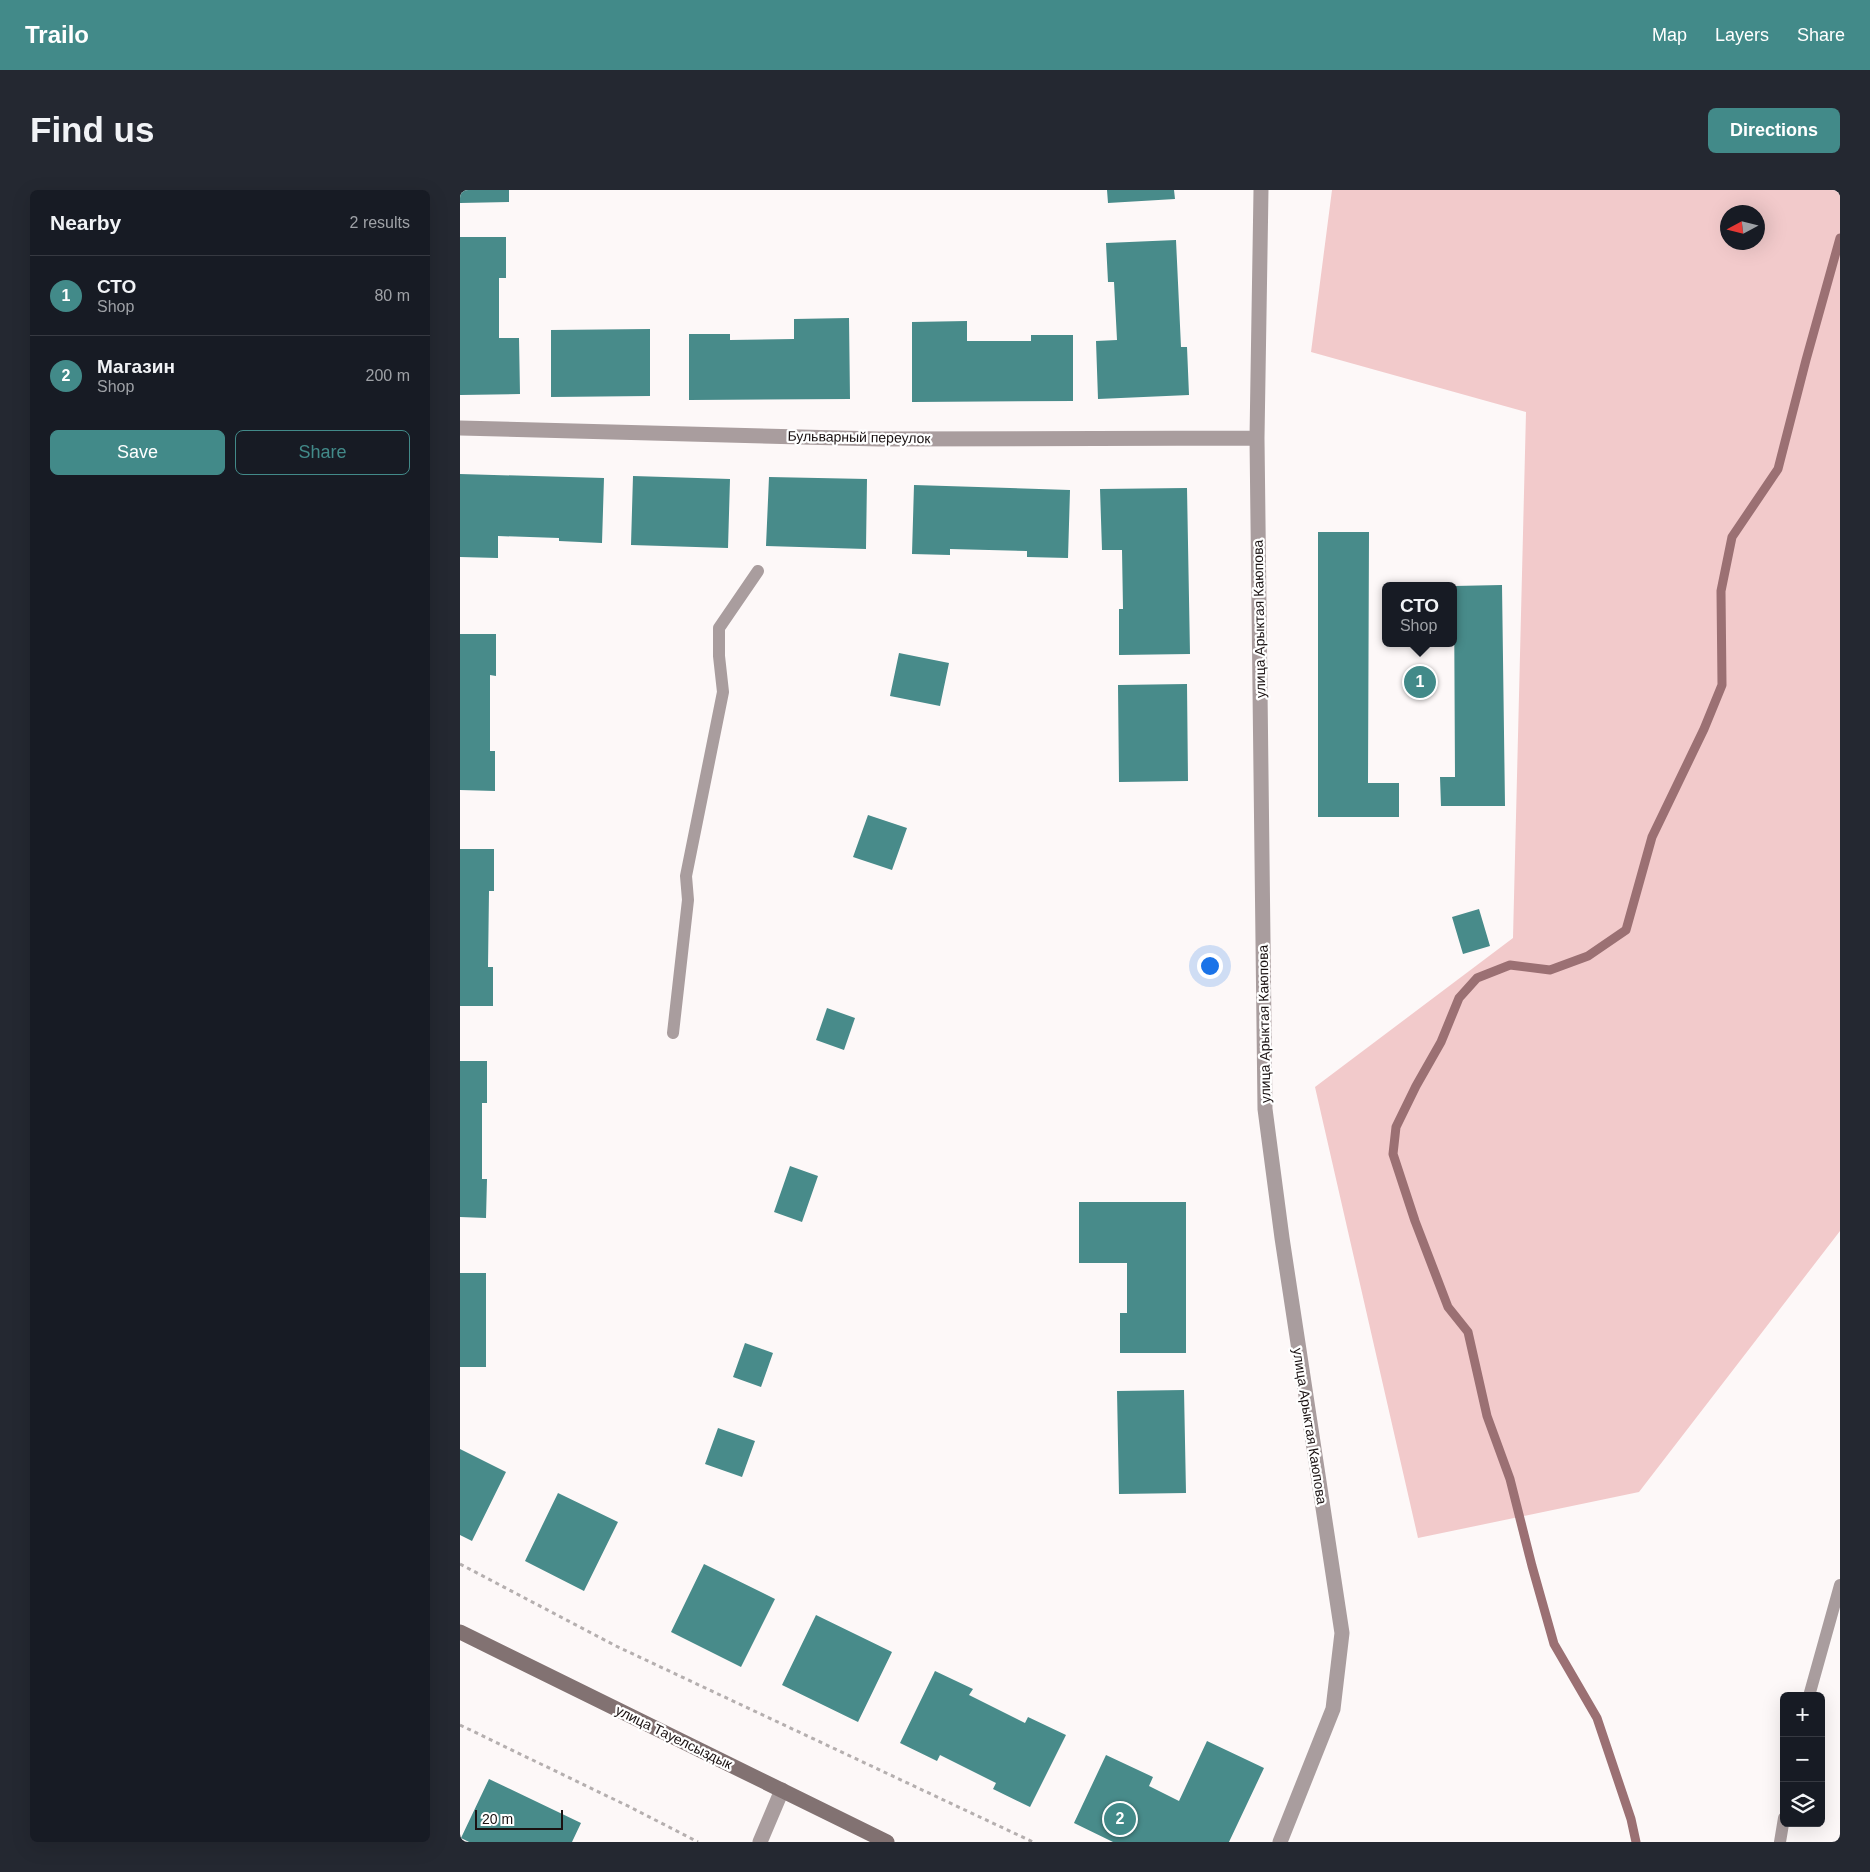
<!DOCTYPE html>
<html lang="en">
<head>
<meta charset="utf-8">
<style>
	:root { --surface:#171b24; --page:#242831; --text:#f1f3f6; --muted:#9ea1a6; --line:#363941; --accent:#428a89 }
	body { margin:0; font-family:Helvetica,sans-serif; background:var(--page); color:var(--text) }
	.controls { position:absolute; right:15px; bottom:15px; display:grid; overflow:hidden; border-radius:8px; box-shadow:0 5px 20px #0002 }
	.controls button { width:45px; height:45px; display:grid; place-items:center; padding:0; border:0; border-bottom:1px solid var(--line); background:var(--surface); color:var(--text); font:25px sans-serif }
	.compass { position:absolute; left:1260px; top:15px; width:45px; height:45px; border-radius:50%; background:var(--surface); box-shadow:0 5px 20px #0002; rotate:263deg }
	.scale { position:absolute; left:15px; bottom:12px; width:88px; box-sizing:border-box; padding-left:5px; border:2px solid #1a1212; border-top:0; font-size:14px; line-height:18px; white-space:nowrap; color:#1a1212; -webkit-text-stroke:4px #fff; paint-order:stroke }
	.you { position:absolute; left:749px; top:775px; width:18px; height:18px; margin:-12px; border:4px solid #fff; border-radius:50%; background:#1a73e8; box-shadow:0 0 0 8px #1a73e833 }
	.badge { display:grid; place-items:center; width:32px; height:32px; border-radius:50%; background:var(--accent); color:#fff; font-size:16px; font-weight:700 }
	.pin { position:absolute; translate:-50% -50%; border:2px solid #fff; box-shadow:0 1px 5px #0006 }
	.popup { position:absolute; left:922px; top:392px; width:75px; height:65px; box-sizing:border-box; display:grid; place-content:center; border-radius:8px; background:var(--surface); filter:drop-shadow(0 1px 4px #0005); font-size:16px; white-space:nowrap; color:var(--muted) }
	.popup b { font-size:19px; color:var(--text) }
	.popup::after { content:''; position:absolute; left:50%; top:100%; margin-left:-10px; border:10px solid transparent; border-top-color:var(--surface) }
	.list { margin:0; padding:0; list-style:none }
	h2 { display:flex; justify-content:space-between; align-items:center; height:65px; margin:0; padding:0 20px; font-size:21px }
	h2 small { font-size:16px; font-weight:400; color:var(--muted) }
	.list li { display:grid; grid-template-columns:32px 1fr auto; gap:15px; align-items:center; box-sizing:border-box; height:80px; padding:0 20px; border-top:1px solid var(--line) }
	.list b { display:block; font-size:19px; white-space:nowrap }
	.list p { margin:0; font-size:16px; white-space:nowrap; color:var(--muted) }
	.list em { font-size:16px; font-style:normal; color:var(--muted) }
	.actions { display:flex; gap:10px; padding:15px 20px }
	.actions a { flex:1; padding:11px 0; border:1px solid var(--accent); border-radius:8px; text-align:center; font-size:18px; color:var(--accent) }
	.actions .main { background:var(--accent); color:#fff }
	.icon { flex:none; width:28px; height:28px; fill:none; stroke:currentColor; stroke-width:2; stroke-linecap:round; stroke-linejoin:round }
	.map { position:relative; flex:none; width:1380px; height:1652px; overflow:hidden; border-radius:8px }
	header { display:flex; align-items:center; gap:30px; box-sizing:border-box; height:70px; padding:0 25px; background:var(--accent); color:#fff }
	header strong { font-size:24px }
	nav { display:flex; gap:28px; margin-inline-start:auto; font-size:18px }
	.intro { display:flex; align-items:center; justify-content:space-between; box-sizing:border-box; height:120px; padding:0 30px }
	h1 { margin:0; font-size:35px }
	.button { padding:12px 22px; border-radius:8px; background:var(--accent); color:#fff; font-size:18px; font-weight:700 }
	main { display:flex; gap:30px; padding:0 30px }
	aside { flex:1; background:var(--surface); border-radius:8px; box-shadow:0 5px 20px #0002 }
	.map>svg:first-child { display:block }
	.green { fill:#f2cacb; fill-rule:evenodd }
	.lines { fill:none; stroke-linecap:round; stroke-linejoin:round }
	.stream { stroke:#9b7073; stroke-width:9 }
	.building { fill:#488b8a }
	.path { stroke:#b5afaf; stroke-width:3; stroke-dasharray:4 4; stroke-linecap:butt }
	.lane { stroke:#a99d9e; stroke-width:12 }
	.street { stroke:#a99d9e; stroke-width:15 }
	.secondary { stroke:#827272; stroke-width:15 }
	.labels { text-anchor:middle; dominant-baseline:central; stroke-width:4.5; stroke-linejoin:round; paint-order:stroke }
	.street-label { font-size:14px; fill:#1a1212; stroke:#fff }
</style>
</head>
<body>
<header>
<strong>Trailo</strong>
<nav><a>Map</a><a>Layers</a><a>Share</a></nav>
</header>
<div class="intro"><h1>Find us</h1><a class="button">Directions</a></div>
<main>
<aside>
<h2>Nearby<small>2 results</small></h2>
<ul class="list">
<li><span class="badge">1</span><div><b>СТО</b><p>Shop</p></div><em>80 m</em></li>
<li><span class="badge">2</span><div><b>Магазин</b><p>Shop</p></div><em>200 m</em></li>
</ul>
<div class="actions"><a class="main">Save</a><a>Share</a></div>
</aside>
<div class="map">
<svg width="1380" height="1652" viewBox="0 0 1380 1652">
	<rect width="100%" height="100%" fill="#fdf8f8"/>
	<path class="green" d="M872 0H1380V1041L1179 1302 958 1348 855 897 1053 748 1066 222 851 162ZM1268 22H1298V52H1268Z"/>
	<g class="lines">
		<path class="stream" d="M1176 1652 1171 1629 1137 1528 1094 1454 1072 1376 1050 1289 1027 1226 1008 1142 988 1117 955 1031 933 964 936 937 956 896 981 852 999 808 1017 788 1050 775 1090 780 1128 766 1166 740 1192 647 1244 539 1262 495 1261 401 1272 347 1318 279 1346 170 1380 48"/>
	</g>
	<path class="building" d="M0 0H49V12L0 13Z
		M647 0H714L715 9 648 13Z
		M0 47H46V88H39V148H59L60 204 0 205Z
		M716 50 721 157H727L729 205 638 209 636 151 657 150 654 92H648L646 53Z
		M389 128 390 209 229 210V144H270V150L334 149V129Z
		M507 131V151H571V145H613V211L452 212V132Z
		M190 139V206L91 207V140Z
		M0 284 144 288 142 353 99 351V348L38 346V368L0 367Z
		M173 286 270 289 268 358 171 355Z
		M309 287 407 289 406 359 306 356Z
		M454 295 610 300 608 368 567 367V361L490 359V365L452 364Z
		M727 298 730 464 659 465V419H663L662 360H642L640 299Z
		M858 342H909L908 593H939V627H858Z
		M1042 395 1045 616H981L980 587H995L994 396Z
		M0 444H36V486L30 485V561H35V601L0 600Z
		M439 463 489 473 480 516 430 506Z
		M727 494 728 591 659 592 658 495Z
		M408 625 447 638 432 680 393 667Z
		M0 659H34V701H29L28 777H33V816H0Z
		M1019 719 1030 756 1003 764 992 727Z
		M367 818 395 828 384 860 356 850Z
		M0 871H27V913H22V989H27L26 1028 0 1027Z
		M330 976 358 986 342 1032 314 1022Z
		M619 1012H726V1163H660V1123H667V1073H619Z
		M0 1083H26V1177H0Z
		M285 1153 313 1163 301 1197 273 1187Z
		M724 1200 726 1303 659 1304 657 1201Z
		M258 1238 295 1251 282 1287 245 1274Z
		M0 1259 46 1282 12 1351 0 1345Z
		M98 1303 158 1332 124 1401 65 1371Z
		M244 1374 315 1409 281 1477 211 1442Z
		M356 1425 432 1462 398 1532 322 1495Z
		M475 1481 513 1499 509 1505 565 1533 568 1527 606 1545 570 1617 533 1599 536 1593 480 1565 477 1571 440 1553Z
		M747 1551 804 1578 769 1652H653L614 1633 646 1565 693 1587 689 1596 719 1611Z
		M29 1589 121 1633 112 1652H9L1 1648Z"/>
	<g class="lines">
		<path class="path" d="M0 1374 156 1456 573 1652
			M0 1535 172 1618 238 1652"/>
		<path class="lane" d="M213 843 228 710 226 686 263 502 259 466V438L298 381
			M1349 1506 1380 1395
			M1320 1652 1324 1628"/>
		<path class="street" d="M801 0 797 248 805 919 822 1048 882 1443 873 1519 820 1652
			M0 238 419 249 797 248
			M300 1652 322 1600"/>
		<path class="secondary" d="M0 1442 427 1652"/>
	</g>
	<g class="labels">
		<g class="street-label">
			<text transform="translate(399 247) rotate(1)">Бульварный переулок</text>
			<text transform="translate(799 429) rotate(-91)">улица Арыктая Каюпова</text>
			<text transform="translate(804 834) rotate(-91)">улица Арыктая Каюпова</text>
			<text transform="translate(850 1236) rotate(81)">улица Арыктая Каюпова</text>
			<text transform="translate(214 1547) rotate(26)">улица Тауелсыздык</text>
		</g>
	</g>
</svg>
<div class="controls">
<button>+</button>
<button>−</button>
<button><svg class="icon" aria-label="layers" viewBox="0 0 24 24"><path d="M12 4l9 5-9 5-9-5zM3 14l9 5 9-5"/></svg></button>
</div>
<svg class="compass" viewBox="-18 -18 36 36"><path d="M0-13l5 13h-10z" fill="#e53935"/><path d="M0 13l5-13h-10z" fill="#9ea1a6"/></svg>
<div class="scale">20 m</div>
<div class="you"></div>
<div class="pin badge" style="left:960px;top:492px">1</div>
<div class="popup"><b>СТО</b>Shop</div>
<div class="pin badge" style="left:660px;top:1629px">2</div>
</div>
</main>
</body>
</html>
